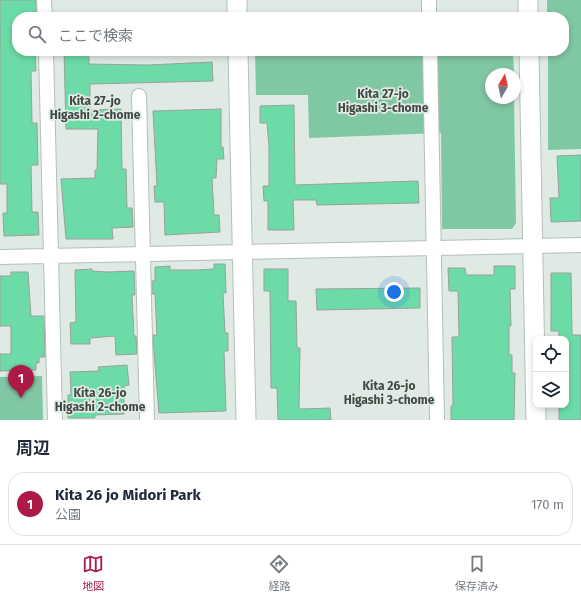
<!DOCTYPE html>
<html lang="ja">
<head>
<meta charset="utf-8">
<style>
	:root { --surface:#fff; --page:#f6f6f7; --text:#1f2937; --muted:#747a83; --line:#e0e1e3; --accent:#ad1a45 }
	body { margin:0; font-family:"Fira Sans","Noto Sans JP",sans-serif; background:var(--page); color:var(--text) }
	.controls { position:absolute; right:12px; bottom:12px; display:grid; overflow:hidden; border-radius:8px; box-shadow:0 2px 6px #0003 }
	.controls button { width:36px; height:36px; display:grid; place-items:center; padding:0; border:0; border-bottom:1px solid var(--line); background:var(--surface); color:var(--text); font:20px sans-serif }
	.compass { position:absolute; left:485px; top:68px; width:36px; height:36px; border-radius:50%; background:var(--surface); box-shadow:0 2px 6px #0003; rotate:9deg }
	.you { position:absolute; left:394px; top:292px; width:14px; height:14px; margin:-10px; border:3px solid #fff; border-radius:50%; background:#1a73e8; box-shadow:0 0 0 6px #1a73e833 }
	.badge { display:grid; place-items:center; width:26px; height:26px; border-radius:50%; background:var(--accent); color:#fff; font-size:13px; font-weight:700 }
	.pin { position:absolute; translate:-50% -33px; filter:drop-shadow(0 1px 2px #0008) }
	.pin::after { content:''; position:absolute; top:21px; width:14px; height:12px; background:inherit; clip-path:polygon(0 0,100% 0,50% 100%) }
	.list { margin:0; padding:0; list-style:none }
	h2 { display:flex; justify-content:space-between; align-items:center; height:52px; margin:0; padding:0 16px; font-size:17px }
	h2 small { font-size:13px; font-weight:400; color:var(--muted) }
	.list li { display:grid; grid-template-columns:26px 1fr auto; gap:12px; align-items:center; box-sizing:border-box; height:64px; margin:0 8px 8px; padding:0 8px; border:1px solid var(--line); border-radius:16px }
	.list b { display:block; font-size:15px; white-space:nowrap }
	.list p { margin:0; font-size:13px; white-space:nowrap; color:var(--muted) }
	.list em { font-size:13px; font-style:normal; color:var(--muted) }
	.icon { flex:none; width:22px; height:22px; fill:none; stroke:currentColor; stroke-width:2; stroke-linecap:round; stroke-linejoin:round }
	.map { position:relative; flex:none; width:581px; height:420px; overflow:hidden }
	.search { position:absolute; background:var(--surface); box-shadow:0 2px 6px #0003; left:12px; right:12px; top:12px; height:44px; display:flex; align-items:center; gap:10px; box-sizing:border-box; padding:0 14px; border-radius:16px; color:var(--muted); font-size:15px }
	.sheet { height:124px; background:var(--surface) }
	nav { display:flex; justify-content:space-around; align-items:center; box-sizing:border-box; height:56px; border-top:1px solid var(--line); background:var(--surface); font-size:11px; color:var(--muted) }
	nav a { display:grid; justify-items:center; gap:2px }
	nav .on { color:var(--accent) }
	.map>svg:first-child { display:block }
	.green { fill:#80c7a3 }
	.building { fill:#6cdba7; stroke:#98a19c }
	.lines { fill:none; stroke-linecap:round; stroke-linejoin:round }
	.street-casing { stroke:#b5bfb9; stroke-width:16 }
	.secondary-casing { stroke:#b5bfb9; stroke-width:21 }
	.street { stroke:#fff; stroke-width:14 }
	.secondary { stroke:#fff; stroke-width:19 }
	.labels { text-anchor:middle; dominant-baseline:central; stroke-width:3.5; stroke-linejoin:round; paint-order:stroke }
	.neighbourhood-label { font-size:12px; font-weight:bold; fill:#404944; stroke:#e0eae4 }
</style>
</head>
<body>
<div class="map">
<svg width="581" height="420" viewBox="0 0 581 420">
	<rect width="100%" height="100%" fill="#e0eae4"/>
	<path class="green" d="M547 0H581V149L548 150V51H564V17H547Z
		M255 51H513L514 74H491V98H514L516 223 512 229H442L441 133 309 138 308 95H256Z
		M42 376 43 420H0V377Z"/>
	<path class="building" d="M0 0H36V17H17V51H35L36 71H31L32 123H37L38 165H31L32 212H38L39 235 4 236 3 213H7V184H0Z
		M64 51H89V64L148 65 212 62 213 81 90 84V110L121 109 122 169H126L127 208H132L133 227 112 228 113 239H66L61 179 95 178V170H97L98 129H66Z
		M294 105 295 185 418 181 419 203 317 205 316 200H293L294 230H268V201H264L263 186H269V147L267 123H260V106Z
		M221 109V147H223L224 159H217L216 178H212L214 215H219L220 232 165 235 164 202H155L154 186H157L153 111Z
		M581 155V221L551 222 550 198H559L557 156Z
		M214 264H225L226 293H223L225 333H228V351H224L226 411 159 413 154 353 153 335H157L155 294H152V281H155V267L170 266V270H197L214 269Z
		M494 266H515V289H510L511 326H509V355H512V373H515L514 420H451V406H453L452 337H459L458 291H449L448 268H465L466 275H494Z
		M92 269V271L108 272 134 271 135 295H132L134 336H136L137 354 116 355 115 336 90 338V344H71L70 323 76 322 75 270Z
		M264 269H288V301H296L297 348H300L299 407 301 409 330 408 331 420H278L277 388H271L270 291H264Z
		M11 272H28L31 316H44L45 357H39V363H36V370L0 371V354H11V326H0V276H11Z
		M551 273H571L572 335H581V420H559V407H566V339H559V331H551Z
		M420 288V308L317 310 316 289Z
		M127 365 129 385 124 386V414L95 415V418H68V395H71L70 372 99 371 98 367Z"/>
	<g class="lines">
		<g class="street-casing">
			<path id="street" d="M44 0 45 17
				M429 0V17
				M46 51 55 420
				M430 51 437 420
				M139 96 147 420
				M0 257 581 245"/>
		</g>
		<g class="secondary-casing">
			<path id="secondary" d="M237 0V17
				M528 0V17
				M238 51 246 420
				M529 51 536 420"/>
		</g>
		<use href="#street" class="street"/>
		<use href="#secondary" class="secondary"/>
	</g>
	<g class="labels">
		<g class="neighbourhood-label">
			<text x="383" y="94">Kita 27-jo<tspan x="383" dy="14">Higashi 3-chome</tspan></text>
			<text x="95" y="101">Kita 27-jo<tspan x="95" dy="14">Higashi 2-chome</tspan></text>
			<text x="389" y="386">Kita 26-jo<tspan x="389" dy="14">Higashi 3-chome</tspan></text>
			<text x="100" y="393">Kita 26-jo<tspan x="100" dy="14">Higashi 2-chome</tspan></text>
		</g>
	</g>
</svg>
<div class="controls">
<button><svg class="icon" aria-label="locate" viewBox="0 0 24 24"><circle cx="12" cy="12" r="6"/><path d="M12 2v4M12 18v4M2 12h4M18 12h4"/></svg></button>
<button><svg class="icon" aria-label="layers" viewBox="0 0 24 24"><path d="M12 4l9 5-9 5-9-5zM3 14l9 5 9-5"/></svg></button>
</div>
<svg class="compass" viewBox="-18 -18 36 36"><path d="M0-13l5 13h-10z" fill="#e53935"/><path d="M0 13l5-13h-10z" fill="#747a83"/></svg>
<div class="you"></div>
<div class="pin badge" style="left:21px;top:398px">1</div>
<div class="search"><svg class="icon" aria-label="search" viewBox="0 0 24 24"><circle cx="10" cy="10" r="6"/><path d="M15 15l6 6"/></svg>ここで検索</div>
</div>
<section class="sheet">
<h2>周辺<small></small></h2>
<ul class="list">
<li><span class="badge">1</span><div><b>Kita 26 jo Midori Park</b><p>公園</p></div><em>170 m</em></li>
</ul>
</section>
<nav>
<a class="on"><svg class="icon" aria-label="map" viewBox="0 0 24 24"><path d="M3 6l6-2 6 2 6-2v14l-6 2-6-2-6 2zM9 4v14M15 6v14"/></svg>地図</a>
<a><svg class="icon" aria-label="directions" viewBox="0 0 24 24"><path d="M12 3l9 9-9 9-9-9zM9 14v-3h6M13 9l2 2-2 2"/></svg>経路</a>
<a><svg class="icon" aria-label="saved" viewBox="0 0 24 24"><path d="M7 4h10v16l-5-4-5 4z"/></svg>保存済み</a>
</nav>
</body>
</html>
